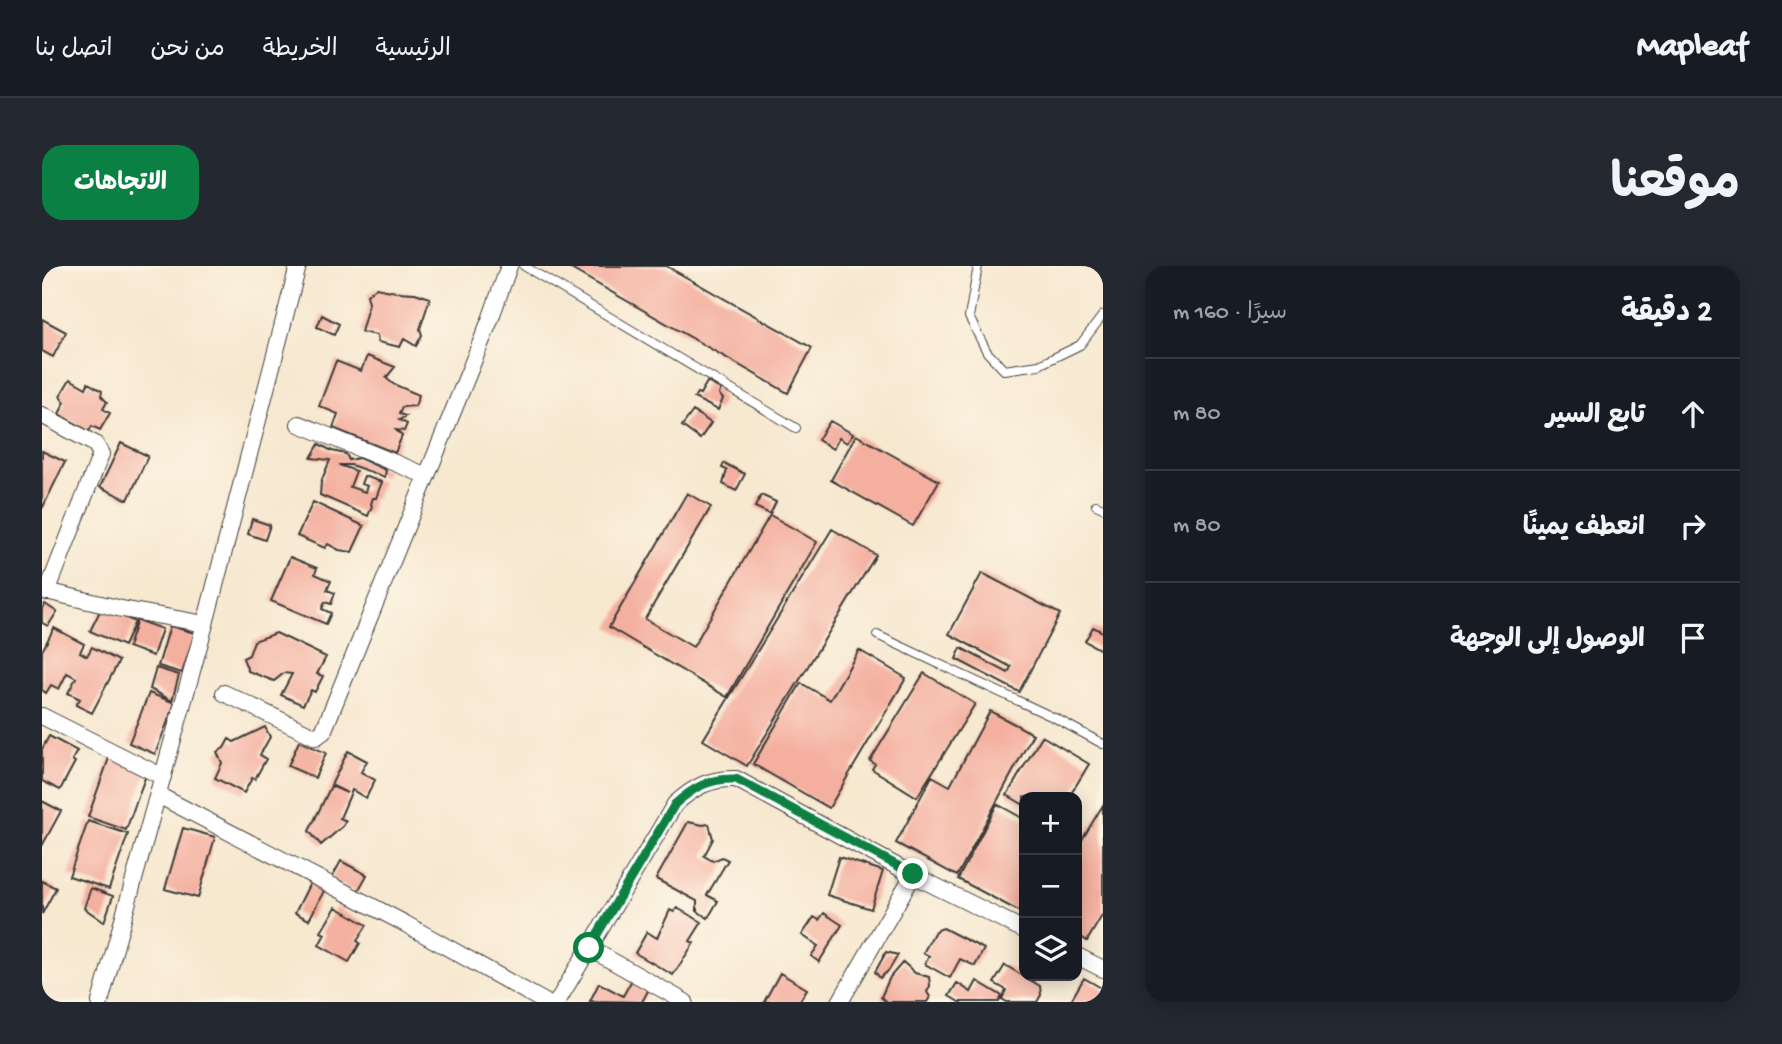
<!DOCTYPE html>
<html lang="ar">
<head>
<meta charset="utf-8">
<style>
	:root { --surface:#171b24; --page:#242831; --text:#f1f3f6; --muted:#9ea1a6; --line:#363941; --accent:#0b8043 }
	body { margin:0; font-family:"Gochi Hand","Playpen Sans Arabic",sans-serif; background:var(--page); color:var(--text); direction:rtl }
	.controls { position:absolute; right:21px; bottom:21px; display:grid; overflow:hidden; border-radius:14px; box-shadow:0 4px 18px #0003 }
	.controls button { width:63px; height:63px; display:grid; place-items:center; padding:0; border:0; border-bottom:2px solid var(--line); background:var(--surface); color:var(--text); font:35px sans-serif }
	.stop { position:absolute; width:21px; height:21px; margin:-16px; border:5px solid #0b8043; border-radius:50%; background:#fff }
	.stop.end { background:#0b8043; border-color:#fff; box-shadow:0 2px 7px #0008 }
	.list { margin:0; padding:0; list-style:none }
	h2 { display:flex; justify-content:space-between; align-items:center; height:91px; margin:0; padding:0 28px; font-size:30px }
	h2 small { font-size:23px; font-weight:400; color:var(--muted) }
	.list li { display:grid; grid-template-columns:46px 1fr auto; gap:21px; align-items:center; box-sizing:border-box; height:112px; padding:0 28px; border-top:2px solid var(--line) }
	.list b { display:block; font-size:26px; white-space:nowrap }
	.list em { font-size:23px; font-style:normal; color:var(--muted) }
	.icon { flex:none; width:38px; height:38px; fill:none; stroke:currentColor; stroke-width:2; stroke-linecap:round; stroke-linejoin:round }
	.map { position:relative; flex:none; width:1061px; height:736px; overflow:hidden; direction:ltr; border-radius:21px }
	header { display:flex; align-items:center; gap:42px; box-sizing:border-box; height:98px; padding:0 35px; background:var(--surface); border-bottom:2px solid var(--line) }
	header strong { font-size:33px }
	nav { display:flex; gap:38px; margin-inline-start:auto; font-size:24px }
	.intro { display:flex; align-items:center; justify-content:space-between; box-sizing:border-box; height:168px; padding:0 42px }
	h1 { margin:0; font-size:49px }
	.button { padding:18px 32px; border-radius:21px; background:var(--accent); color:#fff; font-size:24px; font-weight:700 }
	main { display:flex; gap:42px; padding:0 42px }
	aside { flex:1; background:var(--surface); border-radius:21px; box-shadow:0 4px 18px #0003 }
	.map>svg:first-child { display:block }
	.building { fill:#f4af9f }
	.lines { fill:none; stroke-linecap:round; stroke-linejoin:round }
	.service-casing { stroke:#3d3b37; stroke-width:10 }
	.minor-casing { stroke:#3d3b37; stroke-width:18 }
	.service { stroke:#fff; stroke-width:8 }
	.minor { stroke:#fff; stroke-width:16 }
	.route { stroke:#0b8043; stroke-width:9 }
</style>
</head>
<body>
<header>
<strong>Mapleaf</strong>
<nav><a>الرئيسية</a><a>الخريطة</a><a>من نحن</a><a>اتصل بنا</a></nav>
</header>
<div class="intro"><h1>موقعنا</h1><a class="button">الاتجاهات</a></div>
<main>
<aside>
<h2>2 دقيقة<small>سيرًا · 160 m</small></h2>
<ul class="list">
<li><svg class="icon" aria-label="ahead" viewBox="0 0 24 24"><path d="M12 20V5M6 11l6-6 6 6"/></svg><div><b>تابع السير</b></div><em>80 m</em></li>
<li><svg class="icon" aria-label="right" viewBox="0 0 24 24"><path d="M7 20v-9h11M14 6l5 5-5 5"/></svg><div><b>انعطف يمينًا</b></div><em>80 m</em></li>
<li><svg class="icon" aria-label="arrive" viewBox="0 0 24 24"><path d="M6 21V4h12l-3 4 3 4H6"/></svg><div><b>الوصول إلى الوجهة</b></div></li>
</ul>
</aside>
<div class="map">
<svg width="1061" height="736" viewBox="0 0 1061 736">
	<rect width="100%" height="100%" fill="#fcf5e5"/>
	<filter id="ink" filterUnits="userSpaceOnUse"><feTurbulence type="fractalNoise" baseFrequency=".0143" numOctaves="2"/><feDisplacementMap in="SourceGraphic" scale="14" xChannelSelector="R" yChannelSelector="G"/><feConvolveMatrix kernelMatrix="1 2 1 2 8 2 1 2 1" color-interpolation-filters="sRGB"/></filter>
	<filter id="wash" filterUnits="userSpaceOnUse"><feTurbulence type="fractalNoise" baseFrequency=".00686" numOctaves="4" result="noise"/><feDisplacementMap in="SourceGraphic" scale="28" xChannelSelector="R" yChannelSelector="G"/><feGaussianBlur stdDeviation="1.57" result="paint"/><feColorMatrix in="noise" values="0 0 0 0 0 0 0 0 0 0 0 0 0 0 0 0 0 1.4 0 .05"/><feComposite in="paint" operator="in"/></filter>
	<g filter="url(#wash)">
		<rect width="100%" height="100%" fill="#f7e8d0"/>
		<g id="blocks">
			<path class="building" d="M524 0H624L770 82 746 127Z
				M334 22 354 26 373 27 388 32 378 63 380 69 374 80 362 73 358 81 336 76 335 69 319 66 327 37 325 29Z
				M280 49 297 58 292 69 275 61Z
				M0 53 24 66 11 91 0 85Z
				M325 90 353 101 344 112 351 118 377 129 373 140 360 141 357 148 364 150 357 154 365 158 362 165 354 164 360 170 353 187 291 162 296 148 277 140 294 95 319 105Z
				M28 113 44 122 46 117 60 125 59 130 65 136 61 143 68 147 58 164 50 160 47 165 17 148 23 136 18 130Z
				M665 116 679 123 677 128 681 133 676 144 652 132 655 127 658 128Z
				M651 145 669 157 658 173 640 160Z
				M788 155 811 168 805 177 797 172 791 183 776 174Z
				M814 169 897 215 871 260 789 214Z
				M79 177 106 190 86 234 58 221Z
				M277 178 290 185 304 188 307 194 317 192 344 204 343 211 309 199H297L314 205 308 221 323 226 325 220 319 218 322 210 340 216 334 232H331L329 238 330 240 326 250 278 229 279 216 288 194 269 192Z
				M0 185 23 196 0 243Z
				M682 197 703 208 694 225 681 218 685 204 680 202Z
				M645 227 669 241 603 353 651 381 728 249 775 276 685 431 567 361Z
				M719 229 734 236 728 248 713 241Z
				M271 236 322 260 310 286 297 284 286 278 283 282 255 270Z
				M210 253 228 259 223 274 206 268Z
				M790 263 834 289 705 500 661 474Z
				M248 291 275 302 273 308 289 315 285 324 293 327 289 338 283 336 280 343 289 347 284 358 229 335Z
				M940 307 1018 348 977 426 914 393 919 382 966 407 969 401 907 368Z
				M3 338 15 346 6 360 0 357V342Z
				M60 341 93 356 82 380 48 365Z
				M95 354 120 363 111 390 86 381Z
				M128 360 153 367 140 407 116 400Z
				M1051 361 1061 366V385L1043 375Z
				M12 362 42 378 38 386 45 390 50 381 77 395 50 447 34 439 38 433 26 427 34 412 25 407 17 423 9 419 4 427 0 424V385Z
				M234 367 284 391 275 408 281 410 273 426 269 424 261 439 239 429 250 408 242 407 232 415 206 405 201 392 207 389 212 375Z
				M817 384 864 412 787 542 711 498 759 417 788 434Z
				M114 402 137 409 130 435 108 423Z
				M882 407 933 438 875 531 830 503 833 498 828 495Z
				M107 427 133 437 113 488 87 477Z
				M948 445 991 468 915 610 854 577 890 510 908 520Z
				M223 461 228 471 218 489 224 493 213 513 210 512 202 527 173 512 180 497 175 486 182 482 187 473 192 476Z
				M7 470 35 485 30 494 33 496 18 524 0 515V483Z
				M1000 470 1047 498 1027 531H982V539L965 529Z
				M257 475 284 487 273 512 246 500Z
				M306 485 325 495 319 506 333 514 324 532 310 524 298 552 304 555 301 560 279 579 267 565 289 520 305 527 289 519Z
				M67 492 105 506 84 564 46 551Z
				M0 535 19 545 0 580Z
				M955 538 982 553V648L916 613Z
				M1061 539V648L1045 675 1035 668V582Z
				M46 555 86 568 67 623 27 610Z
				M646 556 661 559 667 558 671 573 662 590 671 595 680 591 686 594 665 629 676 635 666 652 655 645V635L614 613Z
				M141 562 173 571 156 632 123 623Z
				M797 591 841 605 829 643 785 629Z
				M299 595 325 609 315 627 289 613Z
				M271 611 285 619 267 654 253 647Z
				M0 615 14 622 0 648Z
				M49 622 71 630 62 656 42 642Z
				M294 641 325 659 315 675 318 677 307 696 277 679 283 668 279 666Z
				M635 642 660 656 648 675 652 677 631 709 593 687 605 666 615 672 628 644 632 646Z
				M782 647 800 659 777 696 769 690 776 680 760 669 772 651 777 654Z
				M901 662 942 683 933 700 918 693 908 712 883 698 887 690 881 687 893 665Z
				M844 686 856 689 847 704 838 712 833 706Z
				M861 696 873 707 887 711 888 720 885 726 888 731 885 736H844L839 731 848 711Z
				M963 699 998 720 999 729 995 736H965L960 733 964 724 952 717Z
				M738 707 765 723 757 736H722Z
				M591 712 608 721 600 736 548 735 557 717 581 730Z
				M1042 712 1061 723V736H1028Z
				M935 715 960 730 957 736H917L907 730 915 717 929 726Z"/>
		</g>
	</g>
	<g filter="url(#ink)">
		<use href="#blocks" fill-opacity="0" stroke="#3d3b37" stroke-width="2"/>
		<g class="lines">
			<g class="service-casing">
				<path id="service" d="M482 0 754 162
					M936 0 927 51 945 86 962 104 997 99 1038 79 1061 49
					M1054 239 1061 242
					M835 369 1015 453 1061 478"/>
			</g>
			<g class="minor-casing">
				<path id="minor" d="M0 149 53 178 59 188 5 326
					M257 158 385 210
					M0 324 80 343 163 358
					M182 427 274 471 281 466 448 54 467 0
					M0 450 121 511
					M116 529 360 656 503 736
					M547 682 643 736
					M1035 690 1061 703
					M58 736 163 358 256 0
					M515 736 633 538C652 521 668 512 694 513L871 609 982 664
					M798 736 871 609"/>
			</g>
			<use href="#service" class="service"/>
			<use href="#minor" class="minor"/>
		</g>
	</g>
	<g class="lines" filter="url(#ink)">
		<path class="route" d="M547 682 633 538C652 521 668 512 694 513L871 608"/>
	</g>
</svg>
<div class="controls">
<button>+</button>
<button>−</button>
<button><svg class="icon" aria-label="layers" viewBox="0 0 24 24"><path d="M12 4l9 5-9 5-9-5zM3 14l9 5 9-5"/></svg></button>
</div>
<div class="stop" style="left:547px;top:682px"></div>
<div class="stop end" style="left:871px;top:608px"></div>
</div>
</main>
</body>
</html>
